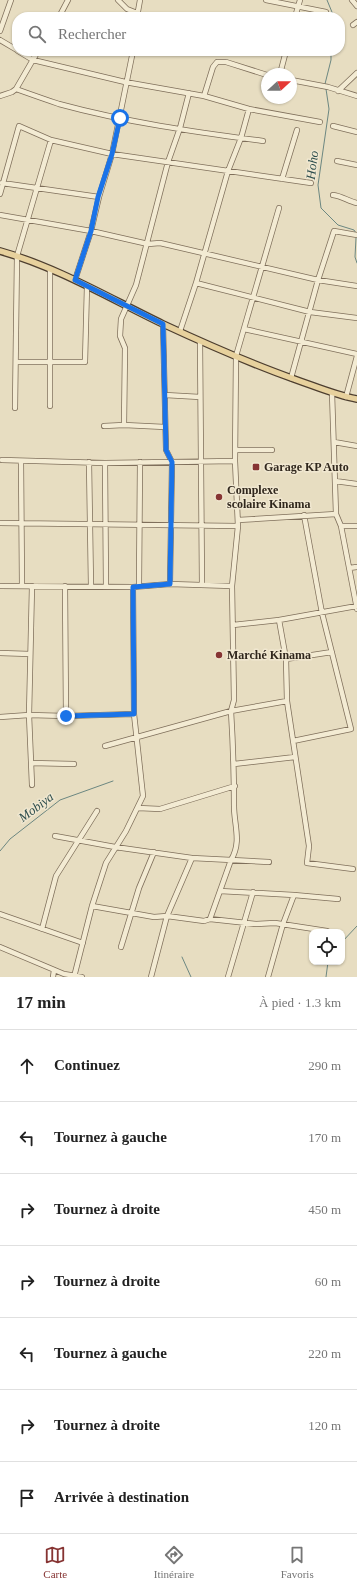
<!DOCTYPE html>
<html lang="fr">
<head>
<meta charset="utf-8">
<style>
	:root { --surface:#fff; --page:#f2f2f2; --text:#222; --muted:#767676; --line:#e0e0e0; --accent:#863433 }
	body { margin:0; font-family:Georgia,serif; background:var(--page); color:var(--text) }
	.controls { position:absolute; right:12px; bottom:12px; display:grid; overflow:hidden; border-radius:8px; box-shadow:0 1px 3px #0004 }
	.controls button { width:36px; height:36px; display:grid; place-items:center; padding:0; border:0; border-bottom:1px solid var(--line); background:var(--surface); color:var(--text); font:20px sans-serif }
	.compass { position:absolute; left:261px; top:68px; width:36px; height:36px; border-radius:50%; background:var(--surface); box-shadow:0 1px 3px #0004; rotate:69deg }
	.stop { position:absolute; width:12px; height:12px; margin:-9px; border:3px solid #1a73e8; border-radius:50%; background:#fff }
	.stop.end { background:#1a73e8; border-color:#fff; box-shadow:0 1px 4px #0008 }
	.list { margin:0; padding:0; list-style:none }
	h2 { display:flex; justify-content:space-between; align-items:center; height:52px; margin:0; padding:0 16px; font-size:17px }
	h2 small { font-size:13px; font-weight:400; color:var(--muted) }
	.list li { display:grid; grid-template-columns:26px 1fr auto; gap:12px; align-items:center; box-sizing:border-box; height:72px; padding:0 16px; border-top:1px solid var(--line) }
	.list b { display:block; font-size:15px; white-space:nowrap }
	.list em { font-size:13px; font-style:normal; color:var(--muted) }
	.icon { flex:none; width:22px; height:22px; fill:none; stroke:currentColor; stroke-width:2; stroke-linecap:round; stroke-linejoin:round }
	.map { position:relative; flex:none; width:357px; height:977px; overflow:hidden }
	.search { position:absolute; background:var(--surface); box-shadow:0 1px 3px #0004; left:12px; right:12px; top:12px; height:44px; display:flex; align-items:center; gap:10px; box-sizing:border-box; padding:0 14px; border-radius:16px; color:var(--muted); font-size:15px }
	.sheet { height:556px; background:var(--surface) }
	nav { display:flex; justify-content:space-around; align-items:center; box-sizing:border-box; height:56px; border-top:1px solid var(--line); background:var(--surface); font-size:11px; color:var(--muted) }
	nav a { display:grid; justify-items:center; gap:2px }
	nav .on { color:var(--accent) }
	.map>svg:first-child { display:block }
	.lines { fill:none; stroke-linecap:round; stroke-linejoin:round }
	.stream { stroke:#6c8781; stroke-width:1 }
	.minor-casing { stroke:#7f6f5b; stroke-width:6 }
	.major-casing { stroke:#4d3e2f; stroke-width:8 }
	.minor { stroke:#f3ebd3; stroke-width:4.5 }
	.major { stroke:#e7d19d; stroke-width:5.5 }
	.route { stroke:#1a73e8; stroke-width:5 }
	.poi-dot { fill:#863433; stroke:#f0e7d0; stroke-width:1.5 }
	.labels { text-anchor:middle; dominant-baseline:central; stroke-width:3; stroke-linejoin:round; paint-order:stroke }
	.poi-label { font-size:12px; font-weight:bold; fill:#30271d; stroke:#f0e7d0; text-anchor:start }
	.water-label { font-size:13px; font-style:italic; fill:#2e4e4d; stroke:#f0e7d0 }
</style>
</head>
<body>
<div class="map">
<svg width="357" height="977" viewBox="0 0 357 977">
	<rect width="100%" height="100%" fill="#e7ddc1"/>
	<g class="lines">
		<path class="stream" d="M327 0 334 17
			M325 84 331 60V51
			M326 89 329 109 318 185 321 208 338 225 354 230 356 233
			M356 238 355 257 357 263
			M0 851 10 839 60 800 113 781
			M342 942 357 926
			M182 957 191 977
			M326 977 328 962"/>
		<g class="minor-casing">
			<path id="minor" d="M118 0 127 9 137 13
				M266 0 326 12
				M352 0 357 6
				M59 17 68 0
				M137 17 140 0
				M295 17 300 0
				M353 25 357 22
				M0 31 11 0
				M0 40 17 50
				M18 51 33 60 125 82 204 96 249 109 320 122
				M280 74 286 51
				M291 80 328 87 357 96
				M16 89C30 94 44 99 59 104 125 122 195 132 263 141
				M338 91 357 73
				M0 96 12 92 16 89 38 51
				M204 96 213 67 217 62H226L267 75
				M333 126 357 132
				M337 161 357 165
				M282 179 297 130
				M2 183 99 197
				M0 194 19 126 51 140 112 154 311 183
				M333 195C342 196 348 201 357 203
				M0 215 91 231 148 244 160 243 318 280 357 286
				M75 280 91 231 99 197 112 154 133 51
				M196 283 310 312 357 318
				M163 324 166 450 172 462 170 584
				M244 329 357 354
				M180 331 196 283 228 171 241 138 249 109
				M200 341 202 585
				M16 362H85L87 286
				M291 378 318 280 334 231 357 235
				M332 393 336 514 341 526 357 609
				M165 395 200 397
				M346 397 357 356
				M50 406V269
				M15 408 17 256 51 140
				M124 425 125 348 120 336 121 319 136 285 168 162 180 128 189 93
				M104 426 124 425 165 427
				M334 442 357 446
				M235 450H272
				M2 460 105 463 235 461
				M21 461 22 586
				M89 462 91 586
				M105 463 106 586
				M335 481 357 484
				M238 520 336 514
				M0 523 238 526
				M341 526H357
				M349 568 357 567
				M139 585 140 462
				M0 586 133 587 170 584 232 586
				M65 586 66 716
				M279 620 286 659 287 701 309 846 307 863 353 869
				M233 625 279 620 357 606
				M0 653 30 654
				M286 659 332 652
				M0 717 29 715 66 716 134 714
				M293 741 351 729 322 613 304 515
				M105 746 231 711 287 701
				M31 763 74 764
				M234 764 295 757
				M32 785 29 715 32 586
				M138 808 160 809 235 786
				M55 836 115 847 192 858 269 862
				M220 891 294 895 338 899
				M92 906 154 917 167 916 204 921 210 919 256 924 275 923 327 931
				M0 914 83 943
				M210 919 231 860C242 842 234 825 234 806 234 774 233 743 231 711L234 700 232 586 238 526 235 461 236 356 279 208
				M42 929 56 876 97 811
				M0 947 64 974 82 977
				M121 947 139 888 154 852
				M53 977 54 970
				M74 977 92 906 106 863 126 831 143 796 134 714 133 587
				M151 977 167 916 192 858
				M228 977 253 892
				M268 977 283 924 294 895"/>
		</g>
		<g class="major-casing">
			<path id="major" d="M0 251C57 267 109 298 163 324 206 344 249 363 294 379 315 386 335 395 357 399"/>
		</g>
		<use href="#minor" class="minor"/>
		<use href="#major" class="major"/>
	</g>
	<g class="lines">
		<path class="route" d="M66 716 134 714 133 587 170 584 172 462 166 450 163 324 75 280 91 231 98 197 112 154 120 118"/>
	</g>
	<g class="poi-dot">
		<rect x="252" y="463" width="8" height="8" rx="2"/>
		<circle cx="219" cy="497" r="4"/>
		<circle cx="219" cy="655" r="4"/>
	</g>
	<g class="labels">
		<g class="poi-label">
			<text x="264" y="467">Garage KP Auto</text>
			<text x="227" y="490">Complexe<tspan x="227" dy="14">scolaire Kinama</tspan></text>
			<text x="227" y="655">Marché Kinama</text>
		</g>
		<g class="water-label">
			<text transform="translate(312 165) rotate(-83)">Hoho</text>
			<text transform="translate(36 807) rotate(-37)">Mobiya</text>
		</g>
	</g>
</svg>
<div class="controls">
<button><svg class="icon" aria-label="locate" viewBox="0 0 24 24"><circle cx="12" cy="12" r="6"/><path d="M12 2v4M12 18v4M2 12h4M18 12h4"/></svg></button>
</div>
<svg class="compass" viewBox="-18 -18 36 36"><path d="M0-13l5 13h-10z" fill="#e53935"/><path d="M0 13l5-13h-10z" fill="#767676"/></svg>
<div class="stop" style="left:120px;top:118px"></div>
<div class="stop end" style="left:66px;top:716px"></div>
<div class="search"><svg class="icon" aria-label="search" viewBox="0 0 24 24"><circle cx="10" cy="10" r="6"/><path d="M15 15l6 6"/></svg>Rechercher</div>
</div>
<section class="sheet">
<h2>17 min<small>À pied · 1.3 km</small></h2>
<ul class="list">
<li><svg class="icon" aria-label="ahead" viewBox="0 0 24 24"><path d="M12 20V5M6 11l6-6 6 6"/></svg><div><b>Continuez</b></div><em>290 m</em></li>
<li><svg class="icon" aria-label="left" viewBox="0 0 24 24"><path d="M17 20v-9H6M10 6l-5 5 5 5"/></svg><div><b>Tournez à gauche</b></div><em>170 m</em></li>
<li><svg class="icon" aria-label="right" viewBox="0 0 24 24"><path d="M7 20v-9h11M14 6l5 5-5 5"/></svg><div><b>Tournez à droite</b></div><em>450 m</em></li>
<li><svg class="icon" aria-label="right" viewBox="0 0 24 24"><path d="M7 20v-9h11M14 6l5 5-5 5"/></svg><div><b>Tournez à droite</b></div><em>60 m</em></li>
<li><svg class="icon" aria-label="left" viewBox="0 0 24 24"><path d="M17 20v-9H6M10 6l-5 5 5 5"/></svg><div><b>Tournez à gauche</b></div><em>220 m</em></li>
<li><svg class="icon" aria-label="right" viewBox="0 0 24 24"><path d="M7 20v-9h11M14 6l5 5-5 5"/></svg><div><b>Tournez à droite</b></div><em>120 m</em></li>
<li><svg class="icon" aria-label="arrive" viewBox="0 0 24 24"><path d="M6 21V4h12l-3 4 3 4H6"/></svg><div><b>Arrivée à destination</b></div></li>
</ul>
</section>
<nav>
<a class="on"><svg class="icon" aria-label="map" viewBox="0 0 24 24"><path d="M3 6l6-2 6 2 6-2v14l-6 2-6-2-6 2zM9 4v14M15 6v14"/></svg>Carte</a>
<a><svg class="icon" aria-label="directions" viewBox="0 0 24 24"><path d="M12 3l9 9-9 9-9-9zM9 14v-3h6M13 9l2 2-2 2"/></svg>Itinéraire</a>
<a><svg class="icon" aria-label="saved" viewBox="0 0 24 24"><path d="M7 4h10v16l-5-4-5 4z"/></svg>Favoris</a>
</nav>
</body>
</html>
